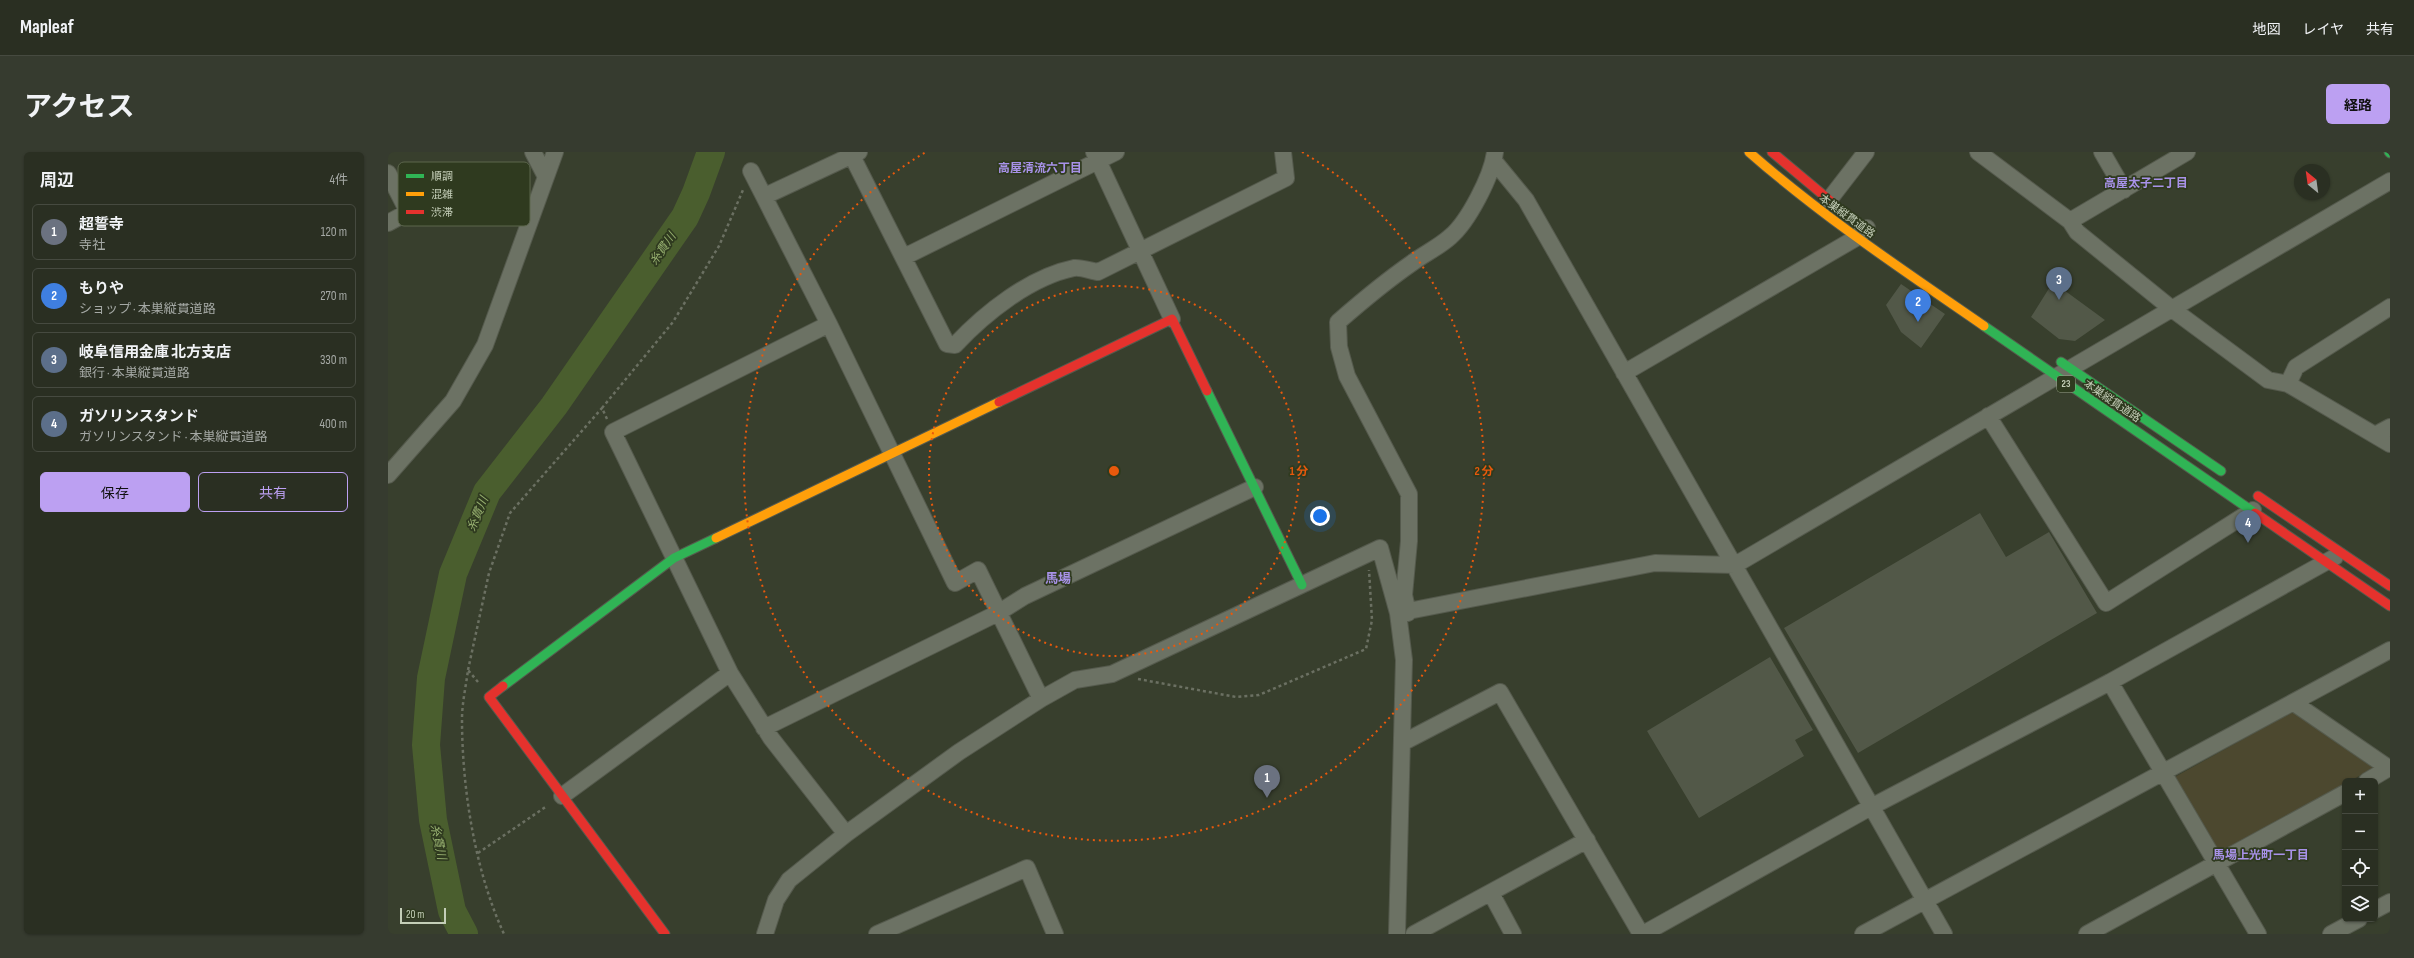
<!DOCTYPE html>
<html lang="ja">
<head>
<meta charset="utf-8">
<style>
	:root { --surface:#2a2f22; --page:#363b2f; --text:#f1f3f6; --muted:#a5a9a5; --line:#464a40; --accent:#bca0f2 }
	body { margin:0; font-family:"Sofia Sans Condensed","Noto Sans JP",sans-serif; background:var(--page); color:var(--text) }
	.controls { position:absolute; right:12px; bottom:12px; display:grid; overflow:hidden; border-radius:6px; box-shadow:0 1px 3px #0004 }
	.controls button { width:36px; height:36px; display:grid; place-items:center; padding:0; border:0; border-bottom:1px solid var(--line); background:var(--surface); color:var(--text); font:20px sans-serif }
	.compass { position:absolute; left:1906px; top:12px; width:36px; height:36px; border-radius:50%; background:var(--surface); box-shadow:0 1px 3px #0004; rotate:331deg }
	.scale { position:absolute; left:12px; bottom:10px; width:46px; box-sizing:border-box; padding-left:4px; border:2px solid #c4ceb8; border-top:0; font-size:11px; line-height:14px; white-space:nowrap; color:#c4ceb8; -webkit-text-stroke:3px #2f3a1f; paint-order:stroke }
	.you { position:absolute; left:932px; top:364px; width:14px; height:14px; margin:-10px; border:3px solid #fff; border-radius:50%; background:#1a73e8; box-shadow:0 0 0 6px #1a73e833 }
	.badge { display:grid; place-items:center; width:26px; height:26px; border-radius:50%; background:var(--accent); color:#fff; font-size:13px; font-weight:700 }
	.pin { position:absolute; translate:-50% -33px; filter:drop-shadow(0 1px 2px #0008) }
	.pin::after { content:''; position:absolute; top:21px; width:14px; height:12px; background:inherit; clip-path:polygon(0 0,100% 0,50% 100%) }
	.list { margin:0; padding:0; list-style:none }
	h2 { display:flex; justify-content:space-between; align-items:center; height:52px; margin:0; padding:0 16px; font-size:17px }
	h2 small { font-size:13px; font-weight:400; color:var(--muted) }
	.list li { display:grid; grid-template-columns:26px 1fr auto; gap:12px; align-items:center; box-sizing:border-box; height:56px; margin:0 8px 8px; padding:0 8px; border:1px solid var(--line); border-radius:6px }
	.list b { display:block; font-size:15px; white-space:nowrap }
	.list p { margin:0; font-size:13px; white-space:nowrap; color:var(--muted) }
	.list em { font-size:13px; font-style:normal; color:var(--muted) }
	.actions { display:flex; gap:8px; padding:12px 16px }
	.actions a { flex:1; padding:9px 0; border:1px solid var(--accent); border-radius:6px; text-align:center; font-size:14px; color:var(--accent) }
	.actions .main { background:var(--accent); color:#111 }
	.icon { flex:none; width:22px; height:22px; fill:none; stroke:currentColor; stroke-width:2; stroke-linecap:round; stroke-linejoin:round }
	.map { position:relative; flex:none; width:2002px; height:782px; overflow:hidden; border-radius:6px }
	header { display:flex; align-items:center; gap:24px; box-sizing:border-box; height:56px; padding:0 20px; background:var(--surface); border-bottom:1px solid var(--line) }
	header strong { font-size:19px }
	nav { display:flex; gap:22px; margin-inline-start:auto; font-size:14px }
	.intro { display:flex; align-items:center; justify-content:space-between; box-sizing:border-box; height:96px; padding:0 24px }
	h1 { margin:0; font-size:28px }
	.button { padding:10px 18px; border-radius:6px; background:var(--accent); color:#111; font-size:14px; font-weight:700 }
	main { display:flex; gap:24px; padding:0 24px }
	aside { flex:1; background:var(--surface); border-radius:6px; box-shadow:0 1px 3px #0004 }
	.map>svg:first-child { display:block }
	.green { fill:#4c482f }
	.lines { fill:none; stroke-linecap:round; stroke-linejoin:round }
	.river { stroke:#4a5e2e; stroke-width:28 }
	.building { fill:#525848 }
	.street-casing { stroke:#555a4d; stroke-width:18 }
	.fast-casing { stroke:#555a4d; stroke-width:11 }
	.slow-casing { stroke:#555a4d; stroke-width:11 }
	.jam-casing { stroke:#555a4d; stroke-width:11 }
	.path { stroke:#6b7062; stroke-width:2.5; stroke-dasharray:3 3; stroke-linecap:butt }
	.street { stroke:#6c7264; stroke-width:16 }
	.fast { stroke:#30b455; stroke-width:9 }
	.slow { stroke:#ff9f0a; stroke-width:9 }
	.jam { stroke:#e5322d; stroke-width:9 }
	.ring { fill:none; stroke:#e8590c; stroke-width:2; stroke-dasharray:2 4 }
	.labels { text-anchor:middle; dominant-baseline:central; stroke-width:3.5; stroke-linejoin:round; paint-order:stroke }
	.shield { fill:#2f3a1f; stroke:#97a28a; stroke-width:1 }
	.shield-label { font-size:10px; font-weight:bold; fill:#c4ceb8 }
	.street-label { font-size:11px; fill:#c4ceb8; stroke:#2f3a1f }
	.neighbourhood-label { font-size:12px; font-weight:bold; fill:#a892e8; stroke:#2f3a1f }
	.water-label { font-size:12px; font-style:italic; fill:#96af6f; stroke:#2f3a1f }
	.quarter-label { font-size:13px; font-weight:bold; fill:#a892e8; stroke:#2f3a1f }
	.key { fill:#2f3a1f; stroke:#5c664d; stroke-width:1 }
	.key-label { font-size:11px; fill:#c4ceb8 }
	.centre { fill:#e8590c; stroke:#2f3a1f; stroke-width:2 }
	.ring-label { font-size:12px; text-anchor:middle; font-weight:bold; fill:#e8590c; stroke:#2f3a1f; stroke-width:3.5; stroke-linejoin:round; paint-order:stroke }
</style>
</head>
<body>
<header>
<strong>Mapleaf</strong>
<nav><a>地図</a><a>レイヤ</a><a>共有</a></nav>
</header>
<div class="intro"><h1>アクセス</h1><a class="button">経路</a></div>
<main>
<aside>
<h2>周辺<small>4件</small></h2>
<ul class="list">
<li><span class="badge" style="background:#6b7280">1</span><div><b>超誓寺</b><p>寺社</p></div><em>120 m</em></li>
<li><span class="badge" style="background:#3f7fe0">2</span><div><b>もりや</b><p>ショップ · 本巣縦貫道路</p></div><em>270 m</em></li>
<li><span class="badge" style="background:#5c6f8a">3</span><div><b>岐阜信用金庫 北方支店</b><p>銀行 · 本巣縦貫道路</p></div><em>330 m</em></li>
<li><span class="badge" style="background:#5c6f8a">4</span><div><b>ガソリンスタンド</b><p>ガソリンスタンド · 本巣縦貫道路</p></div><em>400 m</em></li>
</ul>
<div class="actions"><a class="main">保存</a><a>共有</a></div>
</aside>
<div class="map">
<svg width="2002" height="782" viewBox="0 0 2002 782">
	<rect width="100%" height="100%" fill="#383f2d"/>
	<path class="green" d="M1906 559 1986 616 1962 629H1957V632L1831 702 1785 626Z"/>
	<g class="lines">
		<path class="river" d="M76 782 64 759 45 668 38 593 43 526 65 422 99 340 166 254 297 65 308 41 323 0"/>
	</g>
	<path class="building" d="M1665 130 1717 168 1687 189 1671 187 1643 165Z
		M1513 132 1557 162 1533 196 1513 180 1498 153Z
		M1592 361 1618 405 1661 380 1709 461 1470 601 1396 476Z
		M1382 505 1425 578 1407 588 1416 604 1311 666 1259 579Z"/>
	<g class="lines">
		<g class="street-casing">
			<path id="street" d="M145 0 157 23
				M706 0 784 167
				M1590 0 1682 69 1689 80 1784 157 1880 228 1900 232 2002 292
				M1714 0 1736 38
				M464 4 559 192 567 193C597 161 642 125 686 116 693 115 703 119 710 120L898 26 895 0
				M1106 9 1138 48 1556 782
				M363 19 441 172 567 431 590 418 653 547
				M0 21 20 60 0 71
				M377 44 471 0
				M1441 48 1478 0
				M1682 69 1799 0
				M516 105 728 0
				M441 172 225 280 342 521 383 586 458 682
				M1236 221 1468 86 1479 76
				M1900 232 1908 215 2002 155
				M1600 264 1718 451 1865 358
				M1987 283 2002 275
				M0 323 65 249 97 193 167 0
				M1010 461 1267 411 1347 413 2002 29
				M1020 461 1016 443 1021 389V342L959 224 951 195 950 170C974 149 998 129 1024 111 1036 102 1051 95 1062 85 1080 70 1104 24 1107 0
				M1722 530 1870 782
				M1906 551 2002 617
				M376 576 610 461 637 444 867 335
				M1014 591 1112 540 1253 782
				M1979 629 2001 616
				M174 644 342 521
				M1103 741 1125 782
				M1987 758 2002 750
				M377 782 388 748 401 728 458 682 571 600 653 547 687 528 724 522 992 396 1010 461 1016 508 1009 782
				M489 782 639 716 667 782
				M1026 782 1199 688
				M1255 782 1483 655 1722 530 1947 405
				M1475 782 2002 498
				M1699 782 1957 641
				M1943 782 1971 767"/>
		</g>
		<g class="fast-casing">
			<path id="fast" d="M2001 0 2002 1
				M1596 174 1867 361
				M1673 210 1833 319
				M819 239 914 433
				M115 534 286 406 328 386"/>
		</g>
		<g class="slow-casing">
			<path id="slow" d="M1361 0C1435 65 1515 118 1596 174
				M328 386 611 250"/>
		</g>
		<g class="jam-casing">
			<path id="jam" d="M1384 0 1446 52
				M611 250 784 167 819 239
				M1870 344 2002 434
				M1867 361 2002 454
				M115 534 101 545 277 782"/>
		</g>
		<path class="path" d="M219 267 214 256 285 170 331 94 355 38
			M80 518 101 421 122 361 214 256
			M750 527 848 545 871 543 978 497 984 468 981 418
			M90 530 80 518C78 534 74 551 74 567 74 637 87 719 116 782
			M90 701 159 654"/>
		<use href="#street" class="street"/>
		<use href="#fast" class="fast"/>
		<use href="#slow" class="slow"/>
		<use href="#jam" class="jam"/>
	</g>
	<g class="ring">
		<circle cx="726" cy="319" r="185"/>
		<path d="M914 0A370 370 0 1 1 538 0"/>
	</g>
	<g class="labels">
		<rect class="shield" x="1669" y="224" width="18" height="16" rx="3"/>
		<g class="shield-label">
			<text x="1678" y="232">23</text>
		</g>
		<g class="street-label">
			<text transform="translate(1459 64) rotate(36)">本巣縦貫道路</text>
			<text transform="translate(1724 249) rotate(34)">本巣縦貫道路</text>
		</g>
		<g class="neighbourhood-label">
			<text x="652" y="16">高屋清流六丁目</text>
			<text x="1758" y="31">高屋太子二丁目</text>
			<text x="1873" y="703">馬場上光町一丁目</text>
		</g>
		<g class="water-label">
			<text transform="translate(275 97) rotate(-55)">糸貫川</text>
			<text transform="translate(90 362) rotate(-67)">糸貫川</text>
			<text transform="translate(50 690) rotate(78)">糸貫川</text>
		</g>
		<g class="quarter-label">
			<text x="670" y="427">馬場</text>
		</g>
	</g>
	<rect x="10" y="10" width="132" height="64" rx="6" class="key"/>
	<rect x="18" y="22" width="18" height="4" fill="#30b455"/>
	<rect x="18" y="40" width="18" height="4" fill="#ff9f0a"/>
	<rect x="18" y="58" width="18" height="4" fill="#e5322d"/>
	<g class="key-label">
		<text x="43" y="28">順調</text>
		<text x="43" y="46">混雑</text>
		<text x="43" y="64">渋滞</text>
	</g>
	<circle cx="726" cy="319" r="6" class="centre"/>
	<g class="ring-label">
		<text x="911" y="323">1 分</text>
		<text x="1096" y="323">2 分</text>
	</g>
</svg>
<div class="controls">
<button>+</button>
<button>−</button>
<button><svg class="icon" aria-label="locate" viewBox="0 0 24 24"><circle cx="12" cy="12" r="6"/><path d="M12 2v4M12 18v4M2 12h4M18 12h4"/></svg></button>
<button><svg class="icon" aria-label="layers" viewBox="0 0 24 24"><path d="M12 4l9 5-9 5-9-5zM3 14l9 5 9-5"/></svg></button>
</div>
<svg class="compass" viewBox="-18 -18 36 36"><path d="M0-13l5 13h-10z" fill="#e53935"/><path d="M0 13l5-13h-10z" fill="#a5a9a5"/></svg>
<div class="scale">20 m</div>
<div class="you"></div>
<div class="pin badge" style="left:879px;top:646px;background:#6b7280">1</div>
<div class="pin badge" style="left:1530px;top:170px;background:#3f7fe0">2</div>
<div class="pin badge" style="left:1671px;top:148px;background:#5c6f8a">3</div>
<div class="pin badge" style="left:1860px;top:391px;background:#5c6f8a">4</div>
</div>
</main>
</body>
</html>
